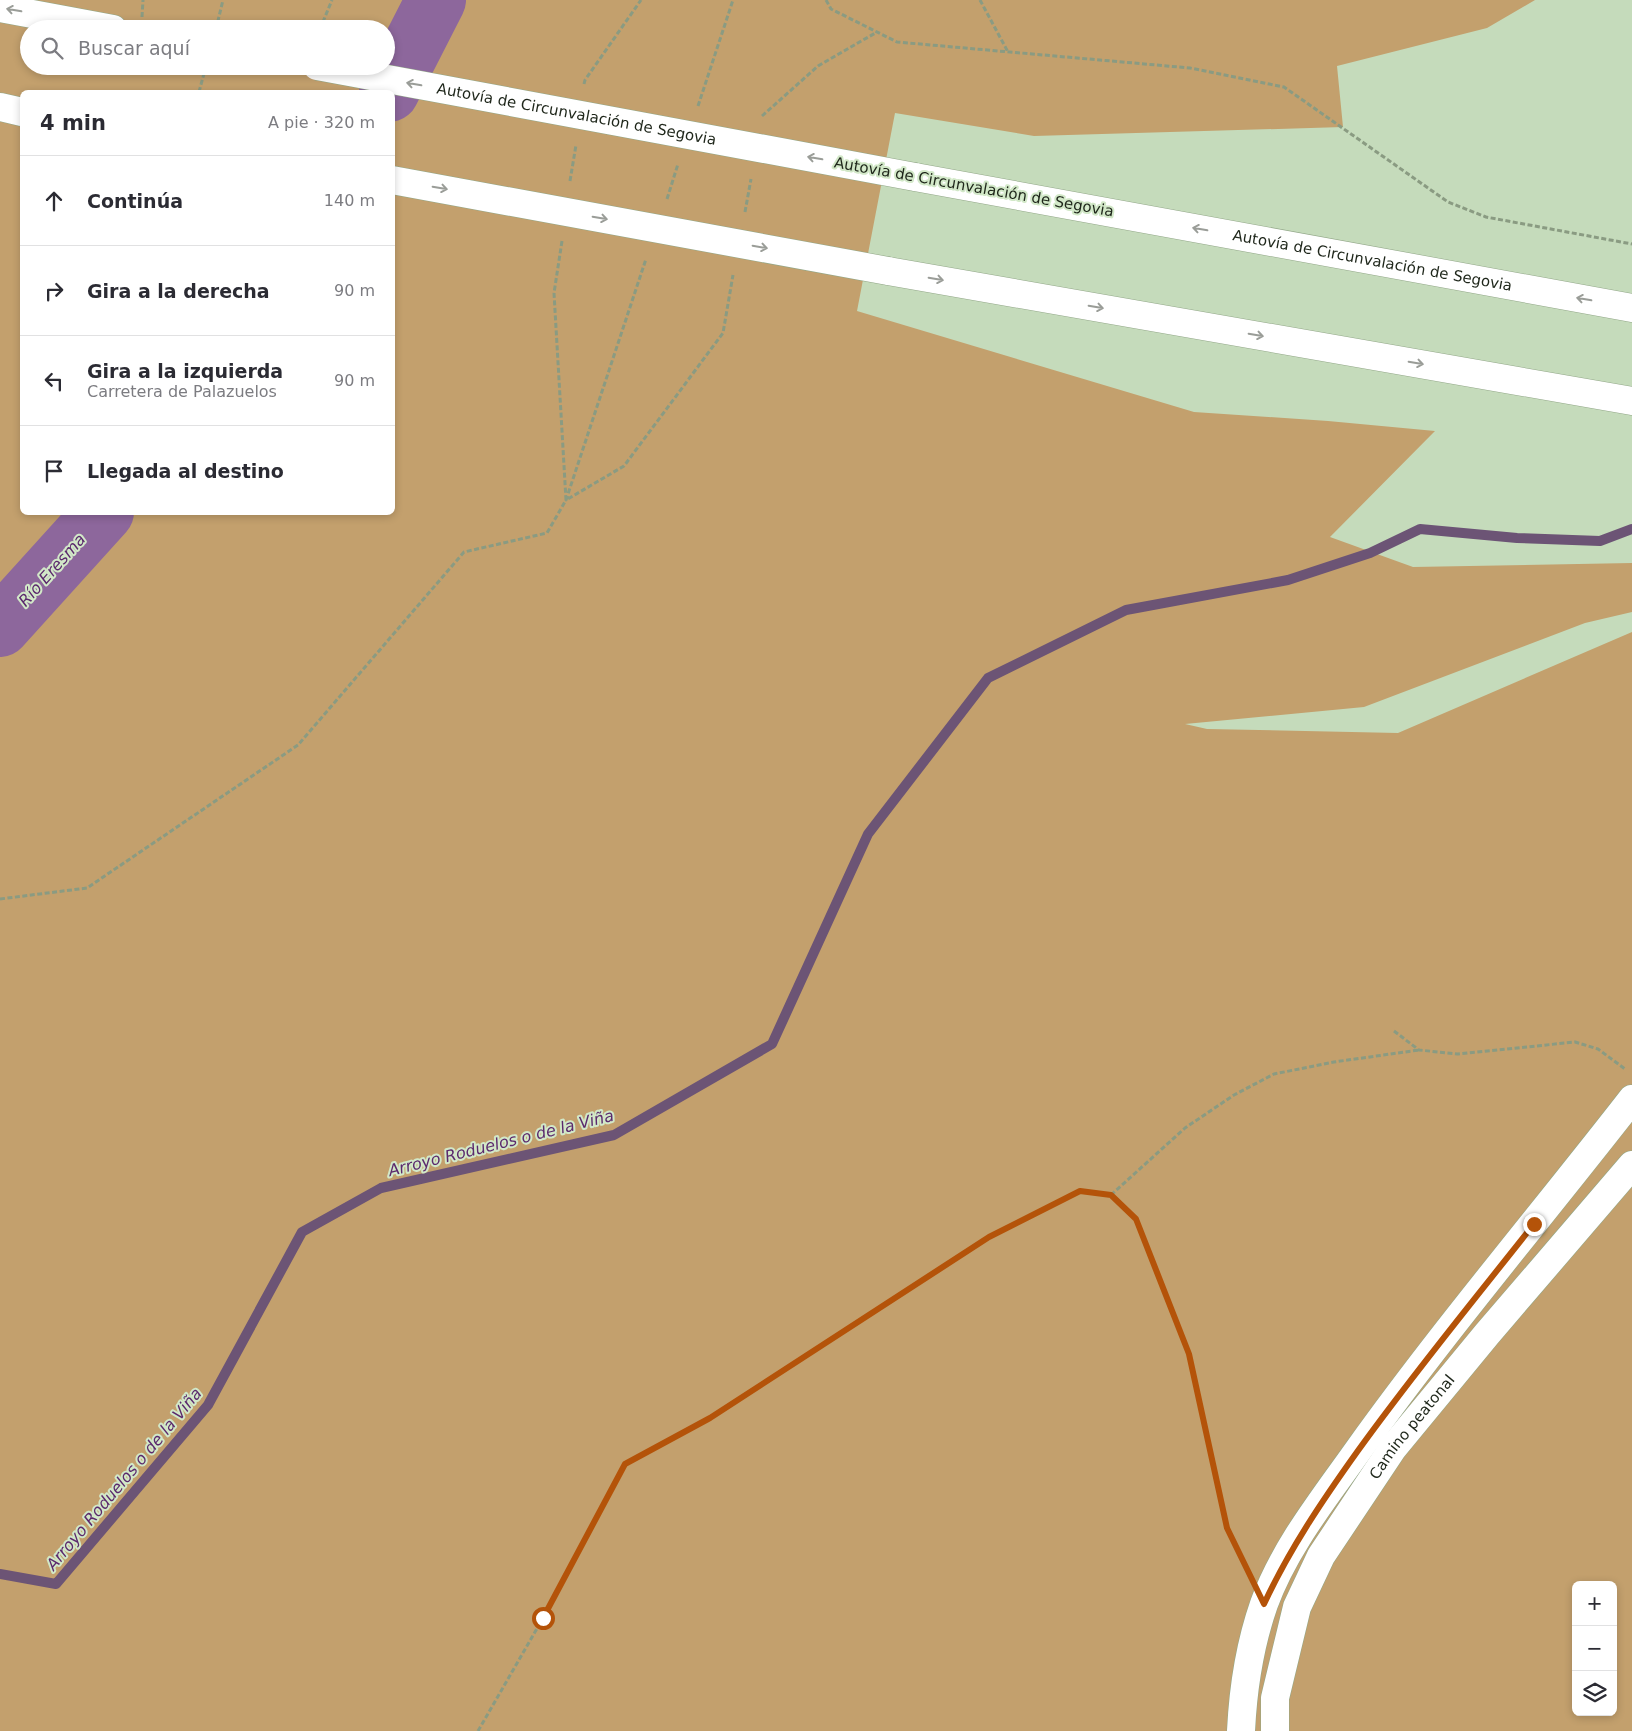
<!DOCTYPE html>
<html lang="es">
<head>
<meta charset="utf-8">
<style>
	:root { --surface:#fff; --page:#f2f2f3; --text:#2b2b33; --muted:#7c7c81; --line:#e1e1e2 }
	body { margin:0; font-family:"DejaVu Sans",sans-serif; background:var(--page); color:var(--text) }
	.controls { position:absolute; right:15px; bottom:15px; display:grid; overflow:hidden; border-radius:8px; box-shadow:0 2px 8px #0003 }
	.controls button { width:45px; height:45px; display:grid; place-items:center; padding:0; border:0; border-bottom:1px solid var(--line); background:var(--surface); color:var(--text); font:25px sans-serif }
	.stop { position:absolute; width:15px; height:15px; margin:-11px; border:4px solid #b45309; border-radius:50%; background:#fff }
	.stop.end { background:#b45309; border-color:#fff; box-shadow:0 1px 5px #0008 }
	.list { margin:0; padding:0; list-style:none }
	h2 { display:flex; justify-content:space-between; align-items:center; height:65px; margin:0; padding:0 20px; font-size:21px }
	h2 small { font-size:16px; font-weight:400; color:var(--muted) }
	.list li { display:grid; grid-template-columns:32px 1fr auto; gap:15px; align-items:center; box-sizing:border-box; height:90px; padding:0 20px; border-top:1px solid var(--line) }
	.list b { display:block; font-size:19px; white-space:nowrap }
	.list p { margin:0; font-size:16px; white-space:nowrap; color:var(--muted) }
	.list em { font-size:16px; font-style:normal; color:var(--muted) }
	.icon { flex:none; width:28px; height:28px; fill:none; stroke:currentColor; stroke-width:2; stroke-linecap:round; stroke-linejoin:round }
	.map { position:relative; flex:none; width:1632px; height:1731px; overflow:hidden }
	.search { position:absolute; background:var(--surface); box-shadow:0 2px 8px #0003; left:20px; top:20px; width:375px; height:55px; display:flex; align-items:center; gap:12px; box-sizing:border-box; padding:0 18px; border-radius:28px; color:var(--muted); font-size:19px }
	.panel { position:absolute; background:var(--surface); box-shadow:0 2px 8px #0003; left:20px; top:90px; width:375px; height:425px; border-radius:8px }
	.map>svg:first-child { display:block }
	.green { fill:#c3a06d; fill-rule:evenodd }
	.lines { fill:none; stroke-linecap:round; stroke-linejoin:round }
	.stream { stroke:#6c5475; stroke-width:10 }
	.river { stroke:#8d679c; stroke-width:60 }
	.street-casing { stroke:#92a788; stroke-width:29 }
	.secondary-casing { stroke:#92a788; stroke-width:29 }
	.highway-casing { stroke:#92a788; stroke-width:29 }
	.path { stroke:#8a9b82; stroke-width:3; stroke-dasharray:5 2.5; stroke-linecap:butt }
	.street { stroke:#fff; stroke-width:28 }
	.secondary { stroke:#fff; stroke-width:28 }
	.highway { stroke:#fff; stroke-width:28 }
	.highway-bridge-casing { stroke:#92a788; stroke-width:29; stroke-linecap:butt }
	.highway-bridge { stroke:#fff; stroke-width:28 }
	.oneway { stroke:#9a9d98 }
	.route { stroke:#b45309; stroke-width:6 }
	.labels { text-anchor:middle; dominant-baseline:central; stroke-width:4; stroke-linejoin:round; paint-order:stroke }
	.street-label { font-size:15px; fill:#1e261a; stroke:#d2e8c8 }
	.water-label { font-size:16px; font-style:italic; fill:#5b296d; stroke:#d2e8c8 }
</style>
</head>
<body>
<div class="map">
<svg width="1632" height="1731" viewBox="0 0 1632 1731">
	<rect width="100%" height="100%" fill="#c5dbbb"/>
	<path class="green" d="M0 0H1535L1487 28 1337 66 1343 127 1034 136 895 113 857 311 1194 412 1328 421 1435 431 1330 537 1413 567 1632 563V612L1585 623 1364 707 1185 724 1207 729 1398 733 1632 632V1731H0ZM29 29H386V66H29ZM22 92H392V512H22ZM1576 1585H1613V1712H1576Z"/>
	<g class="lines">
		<path class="stream" d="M0 1574 56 1584 208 1405 302 1232 381 1188 614 1135 772 1044 868 834 988 678 1126 610 1288 580 1370 553 1420 529 1517 538 1600 541 1632 529"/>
		<path class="river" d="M389 92 436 0
			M0 627 104 512"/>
		<g class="street-casing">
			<g id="street">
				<path id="s1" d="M1275 1731V1698L1297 1607 1321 1556 1393 1448 1487 1334 1632 1165"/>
			</g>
		</g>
		<g class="secondary-casing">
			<path id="secondary" d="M1241 1731C1243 1690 1250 1644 1264 1604 1284 1548 1325 1497 1359 1449 1445 1329 1541 1216 1632 1099"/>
		</g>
		<g class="highway-casing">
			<g id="highway">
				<path d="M0 8 113 29"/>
				<path d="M0 107 22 112"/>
				<path id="s2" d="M915 177 1632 308"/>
				<path d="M888 271 1632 401"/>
			</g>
		</g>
		<path class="path" d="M826 0 831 9 897 42 1190 68 1284 87 1448 202 1486 217 1632 244
			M980 0 1008 52
			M142 17 143 0
			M216 29 223 0
			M320 29 332 0
			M584 84 585 80 641 0
			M199 92 206 66
			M698 106 733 0
			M762 116 818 66 877 32
			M570 181 576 145
			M667 199 678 164
			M745 212 751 179
			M562 241 554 293 566 500 624 466 723 333 733 275
			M0 899 87 888 298 745 464 552 547 533 566 500 646 259
			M1394 1031 1419 1050 1458 1054 1575 1042 1598 1049 1625 1069
			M1111 1195 1185 1128 1234 1095 1274 1074 1334 1062 1419 1050
			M478 1731 543 1618 625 1464 709 1418 989 1237 1080 1191 1111 1195 1136 1219 1189 1354 1227 1528 1245 1565"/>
		<use href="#street" class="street"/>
		<use href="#secondary" class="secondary"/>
		<use href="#highway" class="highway"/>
		<g class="highway-bridge-casing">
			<g id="highway-bridge">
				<path id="s3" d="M317 66 915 177"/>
				<path d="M392 180 888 271"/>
			</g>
		</g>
		<use href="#highway-bridge" class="highway-bridge"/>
	</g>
	<defs><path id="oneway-shaft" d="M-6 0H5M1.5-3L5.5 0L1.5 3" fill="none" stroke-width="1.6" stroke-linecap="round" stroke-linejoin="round" transform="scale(1.25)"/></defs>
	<g class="oneway">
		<use href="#oneway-shaft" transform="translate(14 10) rotate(-170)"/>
		<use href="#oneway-shaft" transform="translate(414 84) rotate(-170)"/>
		<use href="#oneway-shaft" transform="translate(815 158) rotate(-170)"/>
		<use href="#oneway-shaft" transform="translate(440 188) rotate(10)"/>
		<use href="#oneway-shaft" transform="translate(600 218) rotate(10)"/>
		<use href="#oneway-shaft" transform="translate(1200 229) rotate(-170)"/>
		<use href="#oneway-shaft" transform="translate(760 247) rotate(10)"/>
		<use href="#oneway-shaft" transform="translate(936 279) rotate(10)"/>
		<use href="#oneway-shaft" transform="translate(1584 299) rotate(-170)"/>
		<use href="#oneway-shaft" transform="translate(1096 307) rotate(10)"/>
		<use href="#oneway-shaft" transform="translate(1256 335) rotate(10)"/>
		<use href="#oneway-shaft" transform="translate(1416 363) rotate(10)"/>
	</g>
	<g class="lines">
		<path class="route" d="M543 1618 625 1464 710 1418 989 1237 1080 1191 1111 1195 1136 1219 1189 1354 1227 1528 1264 1604C1289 1550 1322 1501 1357 1452 1413 1374 1474 1300 1534 1224"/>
	</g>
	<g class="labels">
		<g class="street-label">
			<text stroke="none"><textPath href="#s3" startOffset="264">Autovía de Circunvalación de Segovia</textPath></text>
			<text transform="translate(974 187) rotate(10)">Autovía de Circunvalación de Segovia</text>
			<text stroke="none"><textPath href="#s2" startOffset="465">Autovía de Circunvalación de Segovia</textPath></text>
			<text stroke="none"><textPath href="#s1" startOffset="341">Camino peatonal</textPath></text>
		</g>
		<g class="water-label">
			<text transform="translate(52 570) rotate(-48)">Río Eresma</text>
			<text transform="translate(501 1143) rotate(-14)">Arroyo Roduelos o de la Viña</text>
			<text transform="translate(124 1479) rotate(-50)">Arroyo Roduelos o de la Viña</text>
		</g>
	</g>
</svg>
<div class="controls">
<button>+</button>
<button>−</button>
<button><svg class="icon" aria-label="layers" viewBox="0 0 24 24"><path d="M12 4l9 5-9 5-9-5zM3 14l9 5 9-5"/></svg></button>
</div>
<div class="stop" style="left:543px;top:1618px"></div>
<div class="stop end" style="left:1534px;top:1224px"></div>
<div class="search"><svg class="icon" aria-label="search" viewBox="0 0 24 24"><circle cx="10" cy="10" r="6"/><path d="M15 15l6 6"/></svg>Buscar aquí</div>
<section class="panel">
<h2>4 min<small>A pie · 320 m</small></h2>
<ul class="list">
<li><svg class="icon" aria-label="ahead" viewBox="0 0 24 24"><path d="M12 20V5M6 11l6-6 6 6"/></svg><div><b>Continúa</b></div><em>140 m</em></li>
<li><svg class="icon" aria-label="right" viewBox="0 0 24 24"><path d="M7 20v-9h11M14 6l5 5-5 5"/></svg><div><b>Gira a la derecha</b></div><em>90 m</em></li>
<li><svg class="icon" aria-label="left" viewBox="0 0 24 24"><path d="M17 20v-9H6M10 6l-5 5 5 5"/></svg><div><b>Gira a la izquierda</b><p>Carretera de Palazuelos</p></div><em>90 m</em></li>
<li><svg class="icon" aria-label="arrive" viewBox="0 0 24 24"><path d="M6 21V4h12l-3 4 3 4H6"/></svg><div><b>Llegada al destino</b></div></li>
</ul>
</section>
</div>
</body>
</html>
